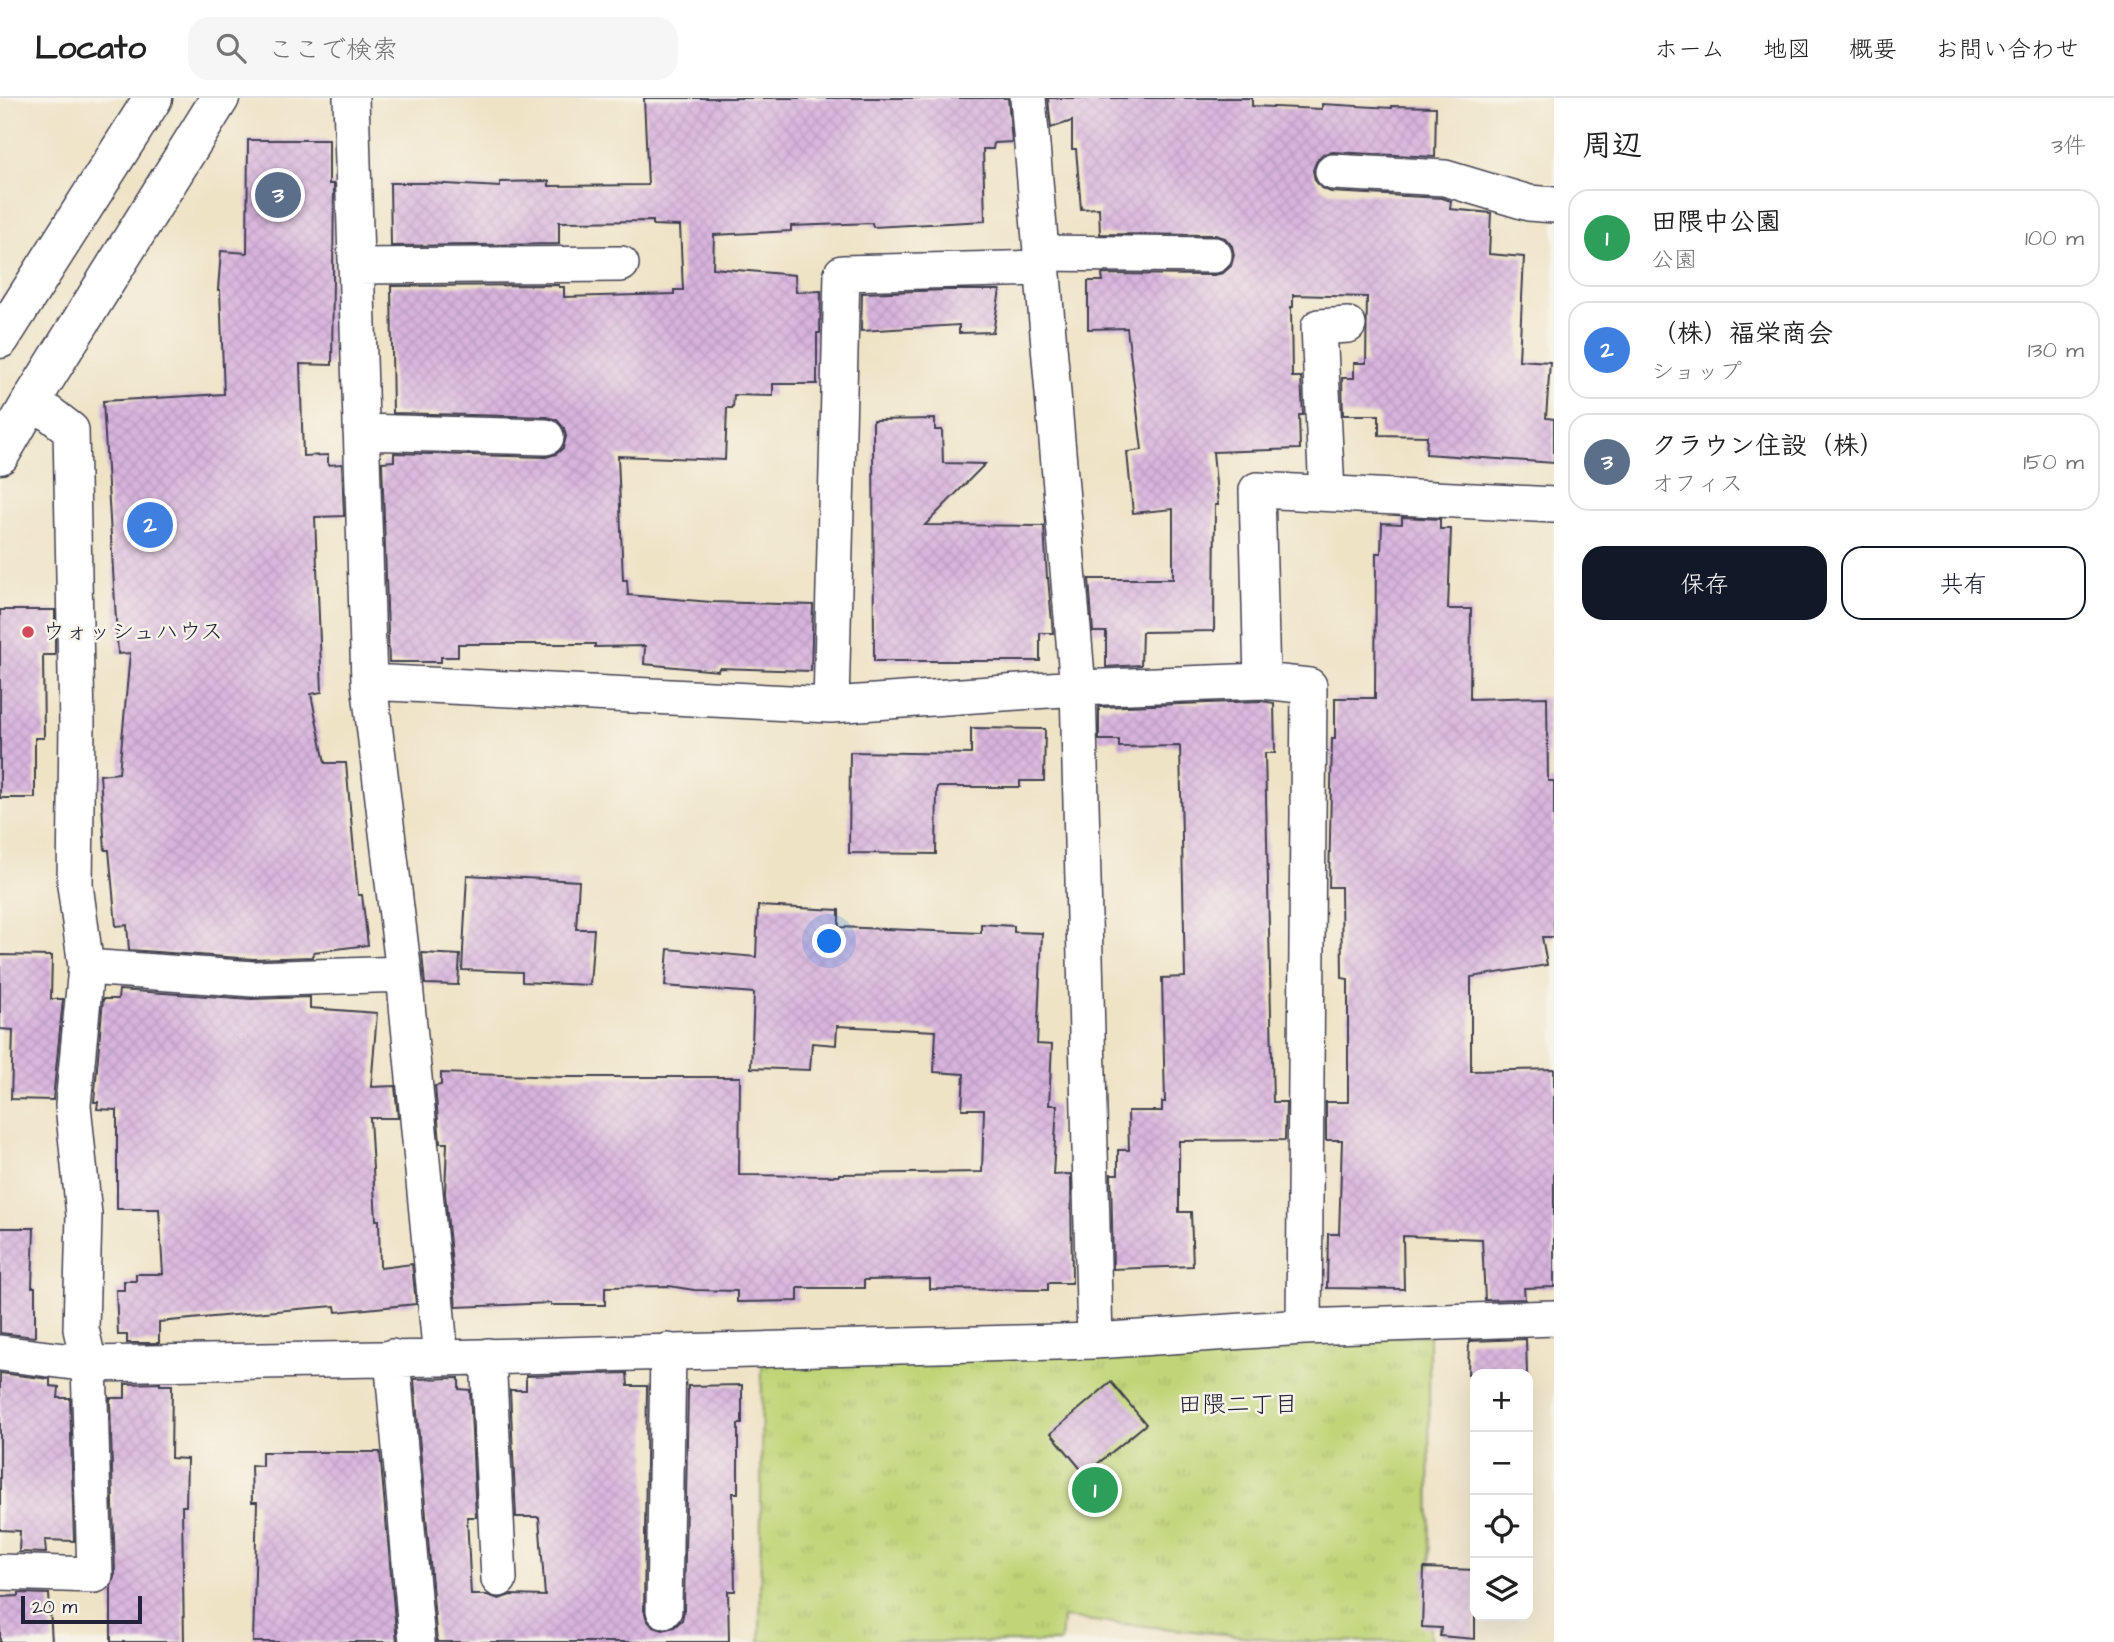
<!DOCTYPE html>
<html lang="ja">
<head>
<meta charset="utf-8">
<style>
	:root { --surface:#fff; --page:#f6f6f6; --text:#222; --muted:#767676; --line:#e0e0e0; --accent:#111827 }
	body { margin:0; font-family:"Architects Daughter","Klee One",sans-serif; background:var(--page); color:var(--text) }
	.controls { position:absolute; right:21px; bottom:21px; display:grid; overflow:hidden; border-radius:14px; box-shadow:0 7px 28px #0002 }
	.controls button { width:63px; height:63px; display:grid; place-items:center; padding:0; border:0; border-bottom:2px solid var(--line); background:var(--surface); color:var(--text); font:35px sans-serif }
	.scale { position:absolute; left:21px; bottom:18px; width:121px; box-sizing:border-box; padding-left:7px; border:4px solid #22223b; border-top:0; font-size:19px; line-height:24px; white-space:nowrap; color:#22223b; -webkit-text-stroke:5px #f7f3e8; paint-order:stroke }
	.you { position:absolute; left:830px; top:844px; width:24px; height:24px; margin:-18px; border:5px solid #fff; border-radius:50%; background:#1a73e8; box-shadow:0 0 0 10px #1a73e833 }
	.badge { display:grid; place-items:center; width:46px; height:46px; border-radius:50%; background:var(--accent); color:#fff; font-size:23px; font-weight:700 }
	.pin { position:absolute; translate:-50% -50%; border:4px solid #fff; box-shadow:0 2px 7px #0006 }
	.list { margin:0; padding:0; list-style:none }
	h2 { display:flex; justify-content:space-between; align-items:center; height:91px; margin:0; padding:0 28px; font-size:30px }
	h2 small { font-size:23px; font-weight:400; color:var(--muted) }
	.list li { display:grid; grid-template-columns:46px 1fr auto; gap:21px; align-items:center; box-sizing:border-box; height:98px; margin:0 14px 14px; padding:0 14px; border:2px solid var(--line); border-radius:21px }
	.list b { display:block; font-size:26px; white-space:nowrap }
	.list p { margin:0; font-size:23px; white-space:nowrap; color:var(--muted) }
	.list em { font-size:23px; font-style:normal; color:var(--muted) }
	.actions { display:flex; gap:14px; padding:21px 28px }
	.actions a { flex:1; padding:16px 0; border:2px solid var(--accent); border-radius:21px; text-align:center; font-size:24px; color:var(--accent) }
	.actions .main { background:var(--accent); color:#fff }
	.icon { flex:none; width:38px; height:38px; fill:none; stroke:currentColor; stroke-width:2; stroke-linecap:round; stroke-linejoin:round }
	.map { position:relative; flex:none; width:1554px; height:1544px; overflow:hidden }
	header { display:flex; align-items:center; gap:42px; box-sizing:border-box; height:98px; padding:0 35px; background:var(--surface); border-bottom:2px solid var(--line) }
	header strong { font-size:33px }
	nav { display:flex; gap:38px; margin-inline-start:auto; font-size:24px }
	.search { width:490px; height:63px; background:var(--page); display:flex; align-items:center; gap:18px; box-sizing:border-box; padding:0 24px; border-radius:21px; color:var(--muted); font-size:26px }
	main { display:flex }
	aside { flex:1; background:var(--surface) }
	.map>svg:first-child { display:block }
	.park { fill:url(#park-tufts); stroke:#727c5a; stroke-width:2 }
	.building { fill:url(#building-cross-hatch) }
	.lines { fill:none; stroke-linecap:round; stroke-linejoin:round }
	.minor-casing { stroke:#413f50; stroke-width:38 }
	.tertiary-casing { stroke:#413f50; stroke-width:41 }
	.minor { stroke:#fff; stroke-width:35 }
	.tertiary { stroke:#fff; stroke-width:38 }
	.poi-dot { fill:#d1495b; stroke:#f7f3e8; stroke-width:2.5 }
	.labels { text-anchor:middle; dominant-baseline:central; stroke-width:5; stroke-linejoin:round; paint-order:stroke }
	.poi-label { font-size:23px; fill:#22223b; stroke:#f7f3e8; text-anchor:start }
	.neighbourhood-label { font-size:24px; fill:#22223b; stroke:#f7f3e8 }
</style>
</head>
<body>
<header>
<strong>Locato</strong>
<div class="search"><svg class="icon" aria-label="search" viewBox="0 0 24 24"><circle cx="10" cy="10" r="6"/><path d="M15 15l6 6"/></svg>ここで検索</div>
<nav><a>ホーム</a><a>地図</a><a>概要</a><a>お問い合わせ</a></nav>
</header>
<main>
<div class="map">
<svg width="1554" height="1544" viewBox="0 0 1554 1544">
	<defs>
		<pattern id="park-tufts" width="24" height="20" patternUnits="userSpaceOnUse" patternTransform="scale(1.75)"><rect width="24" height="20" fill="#c1d578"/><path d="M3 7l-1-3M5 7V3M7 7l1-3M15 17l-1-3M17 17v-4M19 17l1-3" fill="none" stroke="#a6b769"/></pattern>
		<pattern id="building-cross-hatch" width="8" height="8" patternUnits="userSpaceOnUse" patternTransform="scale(1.75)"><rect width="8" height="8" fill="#d8b4dd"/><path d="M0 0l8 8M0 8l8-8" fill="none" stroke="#b99abf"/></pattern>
	</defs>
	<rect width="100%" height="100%" fill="#f7f3e8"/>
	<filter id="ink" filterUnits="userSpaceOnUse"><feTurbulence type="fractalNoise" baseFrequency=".0143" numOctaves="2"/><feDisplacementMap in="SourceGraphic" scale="14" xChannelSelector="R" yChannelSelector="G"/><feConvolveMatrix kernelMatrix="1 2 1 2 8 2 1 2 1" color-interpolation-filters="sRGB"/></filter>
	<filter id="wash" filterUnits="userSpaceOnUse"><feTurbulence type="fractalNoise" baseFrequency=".00686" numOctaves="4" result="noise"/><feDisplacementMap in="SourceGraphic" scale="28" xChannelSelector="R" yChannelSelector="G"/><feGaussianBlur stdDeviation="1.57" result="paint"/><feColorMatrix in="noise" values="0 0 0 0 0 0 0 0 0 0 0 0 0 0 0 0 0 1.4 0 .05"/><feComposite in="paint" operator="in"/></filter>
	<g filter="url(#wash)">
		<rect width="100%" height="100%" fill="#efe3c6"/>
		<path class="park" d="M1429 1237 1430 1544 1293 1543 1063 1520 1061 1544H760L762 1263Z"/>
		<g id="blocks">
			<path class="building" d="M644 0H1008L1012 44 994 45 993 51H983L985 123 873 129 872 125 791 128V133L714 137 713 170 795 177 796 194 821 193 820 235H817V286H773V298L734 297 733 310H727L725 362 618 358 623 482H627L628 497 711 504 813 507 811 573 719 570 718 573 644 566 645 548 595 549V546H458V559H441V564H389L382 364 394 363V355L546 359 556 356 563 350 566 339 564 330 557 322 547 319 393 315 391 188 559 187V189H564V199L674 196V192H683L680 128 653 127V123L559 124V146L391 148 390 85H427L500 89V84L549 83V88L648 87Z
				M1048 0H1252V8L1322 11V6L1392 10V8L1436 9 1435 59 1333 54 1323 56 1317 62 1313 72 1315 82 1321 90 1331 94 1442 100 1451 103 1450 111 1491 115 1489 156 1524 159 1519 262 1550 264 1546 320 1554 321V365L1426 356 1427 338 1379 337V317H1343L1342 280H1354V265H1366L1367 199 1293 197V209H1291L1292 279H1301L1303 317H1299L1300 351 1213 354 1218 407H1215L1214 533 1142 534 1141 567 1106 569V534H1093L1089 481H1173V411L1133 415 1127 354 1142 352 1127 230 1088 231V183H1103L1102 176 1214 177 1223 175 1231 168 1234 157 1232 148 1225 140 1215 137 1100 136 1099 110 1081 111 1076 51H1072V23L1051 30Z
				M248 42H329V86H334L332 267 300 266 303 358 328 357V367L342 366 344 418 315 419 322 594 311 596 325 665H346L358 797H362L368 847 314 854 313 859 253 861 129 852 127 827 116 828 109 752H105L100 677 119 675 130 555 118 556 103 303 224 296 220 192H218L221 153 247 155Z
				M948 192H1000L993 234 959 235V227L861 233 862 195Z
				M935 321V332H942L943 365 985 366 925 427 1044 428 1047 480H1048L1053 535H1040V563H874L873 322Z
				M1402 419 1440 421V431H1451L1448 511H1471L1470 601 1547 599 1548 683H1554V839H1542L1547 867 1471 879V973L1554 971V1189L1524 1190 1525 1201 1485 1202 1482 1141 1403 1138 1404 1191 1327 1190 1328 1136H1339L1342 1042H1326V1004H1348V881L1342 880 1341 789H1329L1332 641H1335V600H1375L1376 455H1381L1382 425 1402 426Z
				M0 512H55V557H43L44 640H35V700H0Z
				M1261 603 1274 605 1275 655H1265L1273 1004H1286L1285 1042 1179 1043V1114H1191L1193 1168 1113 1171 1111 1076H1118V1052H1129L1128 1013H1162V1004H1165L1162 880 1185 879 1180 648 1119 649V642H1099V609Z
				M971 630 1045 631 1044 683H1020V689H937L936 756 849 755 850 654 971 656Z
				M467 777 579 783 576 831H594L590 887 522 884V874L462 872Z
				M758 808 839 812V829L981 835V826L1014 828V834L1042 835 1037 946 1052 947 1049 1007H1057L1053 1077 1071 1076 1072 1185H1048V1192L930 1191V1181L864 1182V1190H798V1203L737 1204V1193L694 1192 669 1188 605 1189V1207H551V1205L456 1209 445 1095 447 1045H440L435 988 441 987V975L562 979H740L739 1077 839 1078V1076L982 1074 984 1011H962L964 976 934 974 936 933 837 928 836 947 812 945 810 972 751 970 754 895 665 888 668 851 756 859Z
				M422 855 460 857 458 887 425 886Z
				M0 857 52 858 51 901H63L53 1002 11 1001 13 932 0 931Z
				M119 892 252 901 310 899V910L377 915 371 989 395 988 398 1020H370L376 1122H379L380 1170 412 1166 416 1206 336 1214 335 1208 298 1211 159 1224V1245H127V1237H118L116 1192H124V1183H136V1176H163L159 1111H117V1012L97 1011 98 1004H94L103 901H118Z
				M0 1130H34L32 1189H35V1239L0 1235Z
				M1526 1241 1527 1276H1468L1469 1243Z
				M0 1275 50 1281V1288L59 1289 58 1300H70L74 1443 45 1442 46 1455 19 1454 20 1433 0 1432Z
				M627 1275 628 1288H647L644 1512 647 1522 653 1529 663 1532 674 1529 682 1522 684 1512 688 1288 742 1287V1326H738V1395H733L735 1493H728L729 1544H437L414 1281 459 1280V1291L470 1292 476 1419H467L471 1497H487L499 1501 511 1497 545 1498 539 1419H516L510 1292H526V1278Z
				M1111 1284 1146 1326 1085 1376 1051 1335Z
				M160 1285V1287H172L171 1360 187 1361 186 1408H182L184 1544H111V1488L115 1476 110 1300H125V1286Z
				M262 1354H380L397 1544H253L257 1404H252L251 1367 262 1368Z
				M1424 1470 1475 1472V1541L1440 1538 1441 1530 1422 1529Z
				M19 1495 49 1496 52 1544H0V1499L19 1498Z"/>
		</g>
	</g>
	<g filter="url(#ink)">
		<use href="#blocks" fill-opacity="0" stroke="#413f50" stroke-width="2"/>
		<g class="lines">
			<g class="minor-casing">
				<path id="minor" d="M351 0 369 584 404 876 441 1260
					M1028 0 1078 590 1095 1243
					M1333 74 1445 80 1529 105 1554 107
					M1041 155 1214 157
					M356 168 621 166
					M361 334 546 339
					M1327 395 1319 229 1348 227
					M1262 583 1257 392 1554 407
					M369 584 831 607 1078 590 1262 583 1309 588 1304 1229
					M831 607 842 175 1042 170
					M86 869 253 881 404 876
					M0 1255 89 1266 441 1260 1095 1243 1304 1229 1554 1220
					M488 1258 499 1481
					M392 1259 417 1544
					M0 1474 95 1477 89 1266 81 1231 84 1117 73 1007 86 869 75 787 77 625 71 332 32 302
					M664 1512 668 1253"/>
			</g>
			<g class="tertiary-casing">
				<path id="tertiary" d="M0 241 153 0
					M0 357 32 302 220 0"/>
			</g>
			<use href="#minor" class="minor"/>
			<use href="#tertiary" class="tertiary"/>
		</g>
	</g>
	<circle class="poi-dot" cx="28" cy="534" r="7"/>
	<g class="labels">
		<g class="poi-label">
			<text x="42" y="534">ウォッシュハウス</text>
		</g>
		<g class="neighbourhood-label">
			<text x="1238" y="1307">田隈二丁目</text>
		</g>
	</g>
</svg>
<div class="controls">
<button>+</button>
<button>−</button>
<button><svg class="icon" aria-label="locate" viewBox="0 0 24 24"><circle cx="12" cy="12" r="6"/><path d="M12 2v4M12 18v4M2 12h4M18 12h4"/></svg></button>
<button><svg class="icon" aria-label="layers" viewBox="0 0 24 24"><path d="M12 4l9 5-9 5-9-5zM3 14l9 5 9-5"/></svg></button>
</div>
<div class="scale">20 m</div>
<div class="you"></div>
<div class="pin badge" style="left:1095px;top:1392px;background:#2e9e5b">1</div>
<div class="pin badge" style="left:150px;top:427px;background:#3f7fe0">2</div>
<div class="pin badge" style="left:278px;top:97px;background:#5c6f8a">3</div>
</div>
<aside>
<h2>周辺<small>3件</small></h2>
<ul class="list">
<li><span class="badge" style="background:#2e9e5b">1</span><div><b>田隈中公園</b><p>公園</p></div><em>100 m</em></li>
<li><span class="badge" style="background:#3f7fe0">2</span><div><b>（株）福栄商会</b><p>ショップ</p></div><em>130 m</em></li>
<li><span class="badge" style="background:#5c6f8a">3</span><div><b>クラウン住設（株）</b><p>オフィス</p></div><em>150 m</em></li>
</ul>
<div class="actions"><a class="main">保存</a><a>共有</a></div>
</aside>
</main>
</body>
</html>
